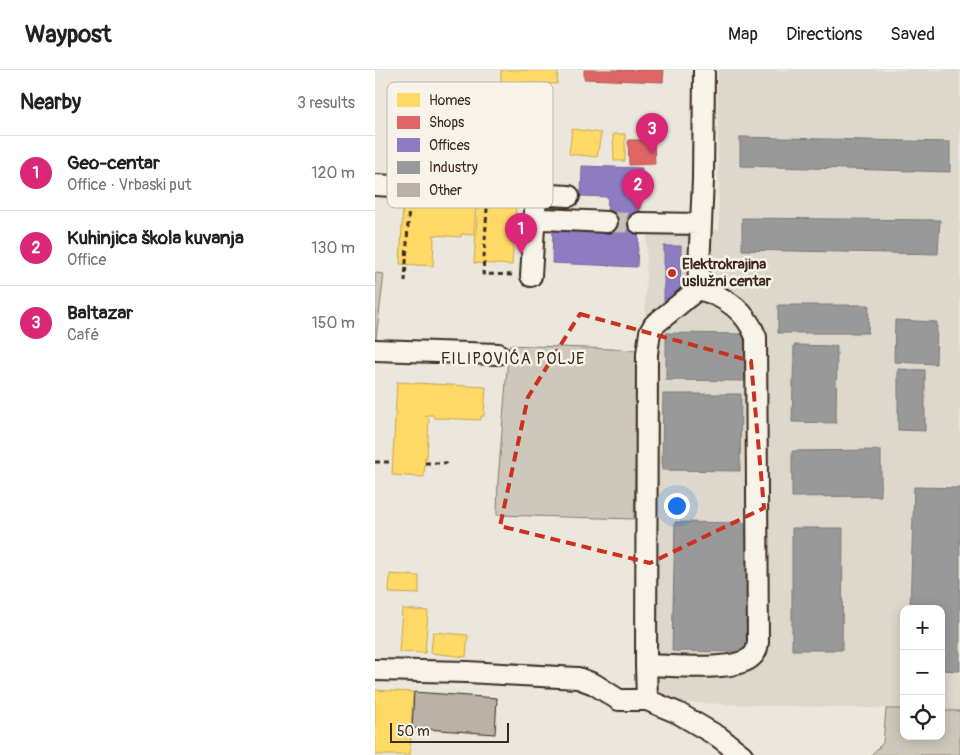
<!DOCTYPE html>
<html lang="en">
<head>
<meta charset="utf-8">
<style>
	:root { --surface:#fff; --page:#f2f2f2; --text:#202124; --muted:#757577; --line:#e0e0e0; --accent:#db2777 }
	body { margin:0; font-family:Pangolin,sans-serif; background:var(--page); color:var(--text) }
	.controls { position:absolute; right:15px; bottom:15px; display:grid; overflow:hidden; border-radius:10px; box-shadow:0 2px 12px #0003 }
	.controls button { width:45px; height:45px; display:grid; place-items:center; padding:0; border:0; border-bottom:1px solid var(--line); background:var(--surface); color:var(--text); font:25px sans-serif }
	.scale { position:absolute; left:15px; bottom:12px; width:119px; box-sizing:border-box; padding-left:5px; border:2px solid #3b2a1e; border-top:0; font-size:14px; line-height:18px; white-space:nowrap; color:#3b2a1e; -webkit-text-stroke:4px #f7f3e8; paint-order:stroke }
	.you { position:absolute; left:301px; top:435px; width:18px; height:18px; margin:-12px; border:4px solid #fff; border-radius:50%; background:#1a73e8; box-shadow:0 0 0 8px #1a73e833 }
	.badge { display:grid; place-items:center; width:32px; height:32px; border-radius:50%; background:var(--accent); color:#fff; font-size:16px; font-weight:700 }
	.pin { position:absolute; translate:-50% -41px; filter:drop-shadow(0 1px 2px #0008) }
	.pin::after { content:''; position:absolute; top:26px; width:18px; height:15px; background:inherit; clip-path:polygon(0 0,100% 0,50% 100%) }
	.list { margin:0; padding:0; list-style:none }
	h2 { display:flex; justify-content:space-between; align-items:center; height:65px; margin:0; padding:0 20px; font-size:21px }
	h2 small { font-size:16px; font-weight:400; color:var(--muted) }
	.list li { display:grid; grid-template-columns:32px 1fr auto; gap:15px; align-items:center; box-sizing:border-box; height:75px; padding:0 20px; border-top:1px solid var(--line) }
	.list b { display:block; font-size:19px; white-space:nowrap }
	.list p { margin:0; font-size:16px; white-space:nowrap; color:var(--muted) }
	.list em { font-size:16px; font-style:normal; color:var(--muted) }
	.icon { flex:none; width:28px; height:28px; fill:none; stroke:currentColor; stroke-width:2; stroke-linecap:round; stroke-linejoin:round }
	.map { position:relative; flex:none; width:585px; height:685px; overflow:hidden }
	header { display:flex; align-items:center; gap:30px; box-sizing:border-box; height:70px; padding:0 25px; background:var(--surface); border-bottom:1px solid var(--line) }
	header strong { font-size:24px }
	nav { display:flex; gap:28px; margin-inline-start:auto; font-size:18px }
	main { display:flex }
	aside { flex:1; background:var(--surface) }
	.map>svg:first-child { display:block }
	.built { fill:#ddd7cc }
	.green { fill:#cec8bc; stroke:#84796d }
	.homes { fill:#ffd966; stroke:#c4a450 }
	.shops { fill:#e06666; stroke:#ae5450 }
	.offices { fill:#8e7cc3; stroke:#756392 }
	.industry { fill:#999; stroke:#7d7874 }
	.building { fill:#bab2a7; stroke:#3b2a1e }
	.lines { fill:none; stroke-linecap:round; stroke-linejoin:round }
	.minor-tunnel { stroke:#c9c1b6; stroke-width:20; stroke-dasharray:20 10; stroke-linecap:butt }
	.minor-casing { stroke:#3b2a1e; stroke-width:24 }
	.path { stroke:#3b2a1e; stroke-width:3; stroke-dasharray:5 4; stroke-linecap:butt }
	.minor { stroke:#f7f3e8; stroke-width:20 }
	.marked { fill:none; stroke:#c8321e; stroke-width:4; stroke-dasharray:10 6; stroke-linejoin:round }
	.poi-dot { fill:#c8321e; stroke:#f7f3e8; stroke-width:2 }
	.labels { text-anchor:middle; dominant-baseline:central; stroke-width:5; stroke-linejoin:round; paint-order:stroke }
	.poi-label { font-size:15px; font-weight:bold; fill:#3b2a1e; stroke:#f7f3e8; text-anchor:start }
	.neighbourhood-label { font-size:16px; letter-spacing:1px; fill:#3b2a1e; stroke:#f7f3e8 }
	.key { fill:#f7f3e8; stroke:#bfb7ab; stroke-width:1 }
	.key-label { font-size:14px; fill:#3b2a1e }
</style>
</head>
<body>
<header>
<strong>Waypost</strong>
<nav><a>Map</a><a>Directions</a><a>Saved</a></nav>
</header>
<main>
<aside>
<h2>Nearby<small>3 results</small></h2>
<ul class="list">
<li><span class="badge">1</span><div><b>Geo-centar</b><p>Office · Vrbaski put</p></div><em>120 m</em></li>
<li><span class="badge">2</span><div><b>Kuhinjica škola kuvanja</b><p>Office</p></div><em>130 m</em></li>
<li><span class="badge">3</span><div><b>Baltazar</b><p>Café</p></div><em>150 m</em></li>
</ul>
</aside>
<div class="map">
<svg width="585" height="685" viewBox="0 0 585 685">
	<rect width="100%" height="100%" fill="#ece7dc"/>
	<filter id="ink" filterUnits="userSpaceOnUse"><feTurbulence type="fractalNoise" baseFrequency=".02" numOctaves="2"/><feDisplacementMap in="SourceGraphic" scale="10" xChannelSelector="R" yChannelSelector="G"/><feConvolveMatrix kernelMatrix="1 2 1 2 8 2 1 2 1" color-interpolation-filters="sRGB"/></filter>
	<g filter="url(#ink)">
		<path class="built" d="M342 0H585V641H566V539H529V639L276 632 281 245H270L272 164 324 163 344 160Z"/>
		<path class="green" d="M0 203 9 204 1 269H0Z
			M134 275 263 280 259 449 122 445 123 411Z
			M511 639H529V666H566V641H585V685H496L508 673Z"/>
		<path class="homes" d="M126 0H183L182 14 126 12Z
			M197 59 226 63 222 87 194 84Z
			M238 64H250V91H239Z
			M38 129 101 133 99 165 86 164V167L59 165 58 196 25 194 28 138Z
			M103 133 141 135 137 195 99 193Z
			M22 312 111 317 109 346H106V350L59 348 58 345H51V347L54 348 52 388 50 387 49 407 17 405Z
			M15 504 44 506V524L14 523Z
			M27 539 53 541 50 583 24 582Z
			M58 562 93 565 91 587 56 583Z
			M0 620 38 622 35 685H0Z"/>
		<path class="shops" d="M209 0H289L288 12 209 9Z
			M253 70H279L280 94 254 95Z"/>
		<path class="offices" d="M207 96 267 98 262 197 177 193 178 157 231 159 233 127 206 126Z
			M289 176H306L305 231H289Z"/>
		<path class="industry" d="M365 67 575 72V102L365 96Z
			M367 148 565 150 563 184 367 180Z
			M403 235H494L493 263H403Z
			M520 250 562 252 561 294 519 292Z
			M291 263 371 264 370 311 291 310Z
			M419 275 462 276 461 353 417 352Z
			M523 299 550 300V361L523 360Z
			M288 324H366L365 401 287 400Z
			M506 380V426L417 427V381Z
			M539 417 585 418V601L566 600V539H535Z
			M300 452 374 453 371 582 297 581Z
			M417 458H468L467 580H417Z"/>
		<path class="building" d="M39 622 122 628 120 664 37 658Z"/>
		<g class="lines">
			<path class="minor-tunnel" d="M232 152 264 153"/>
			<g class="minor-casing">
				<path id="minor" d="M0 115 194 126
					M169 149 232 152
					M264 153 326 154
					M156 206 161 124
					M323 219 328 110 329 0
					M0 280 123 284
					M271 595C295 595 357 602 375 588 381 584 382 579 383 572L381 267C371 241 350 226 323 219
					M0 600 92 602 203 608 219 614 244 630H272L303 643 344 667 367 685
					M272 630 271 595 272 284 275 262 279 255 323 219"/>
			</g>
			<path class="path" d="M112 138 108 204 140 205
				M30 212 34 133
				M0 392H18
				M50 393H72"/>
			<use href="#minor" class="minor"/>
		</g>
	</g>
	<path class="marked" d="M205 244 376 291 389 438 275 493 125 456 153 327Z"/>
	<circle class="poi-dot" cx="297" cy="203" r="5"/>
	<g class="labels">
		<g class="poi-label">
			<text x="307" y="194">Elektrokrajina<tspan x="307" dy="17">uslužni centar</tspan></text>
		</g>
		<g class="neighbourhood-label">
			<text x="138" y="289">FILIPOVIĆA POLJE</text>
		</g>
	</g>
	<rect x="12" y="12" width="166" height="126" rx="8" class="key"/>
	<rect x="22" y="23" width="23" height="14" fill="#ffd966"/>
	<rect x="22" y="46" width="23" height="13" fill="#e06666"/>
	<rect x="22" y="68" width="23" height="14" fill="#8e7cc3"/>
	<rect x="22" y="91" width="23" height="13" fill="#999"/>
	<rect x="22" y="113" width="23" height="14" fill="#bab2a7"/>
	<g class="key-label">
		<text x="54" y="35">Homes</text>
		<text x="54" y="57">Shops</text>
		<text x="54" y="80">Offices</text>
		<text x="54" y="102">Industry</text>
		<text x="54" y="125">Other</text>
	</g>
</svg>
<div class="controls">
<button>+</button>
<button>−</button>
<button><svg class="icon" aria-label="locate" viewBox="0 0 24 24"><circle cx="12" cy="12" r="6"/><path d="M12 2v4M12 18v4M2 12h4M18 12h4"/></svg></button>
</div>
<div class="scale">50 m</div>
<div class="you"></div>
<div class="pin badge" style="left:146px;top:184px">1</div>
<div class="pin badge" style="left:263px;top:140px">2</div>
<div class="pin badge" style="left:277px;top:84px">3</div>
</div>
</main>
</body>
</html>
